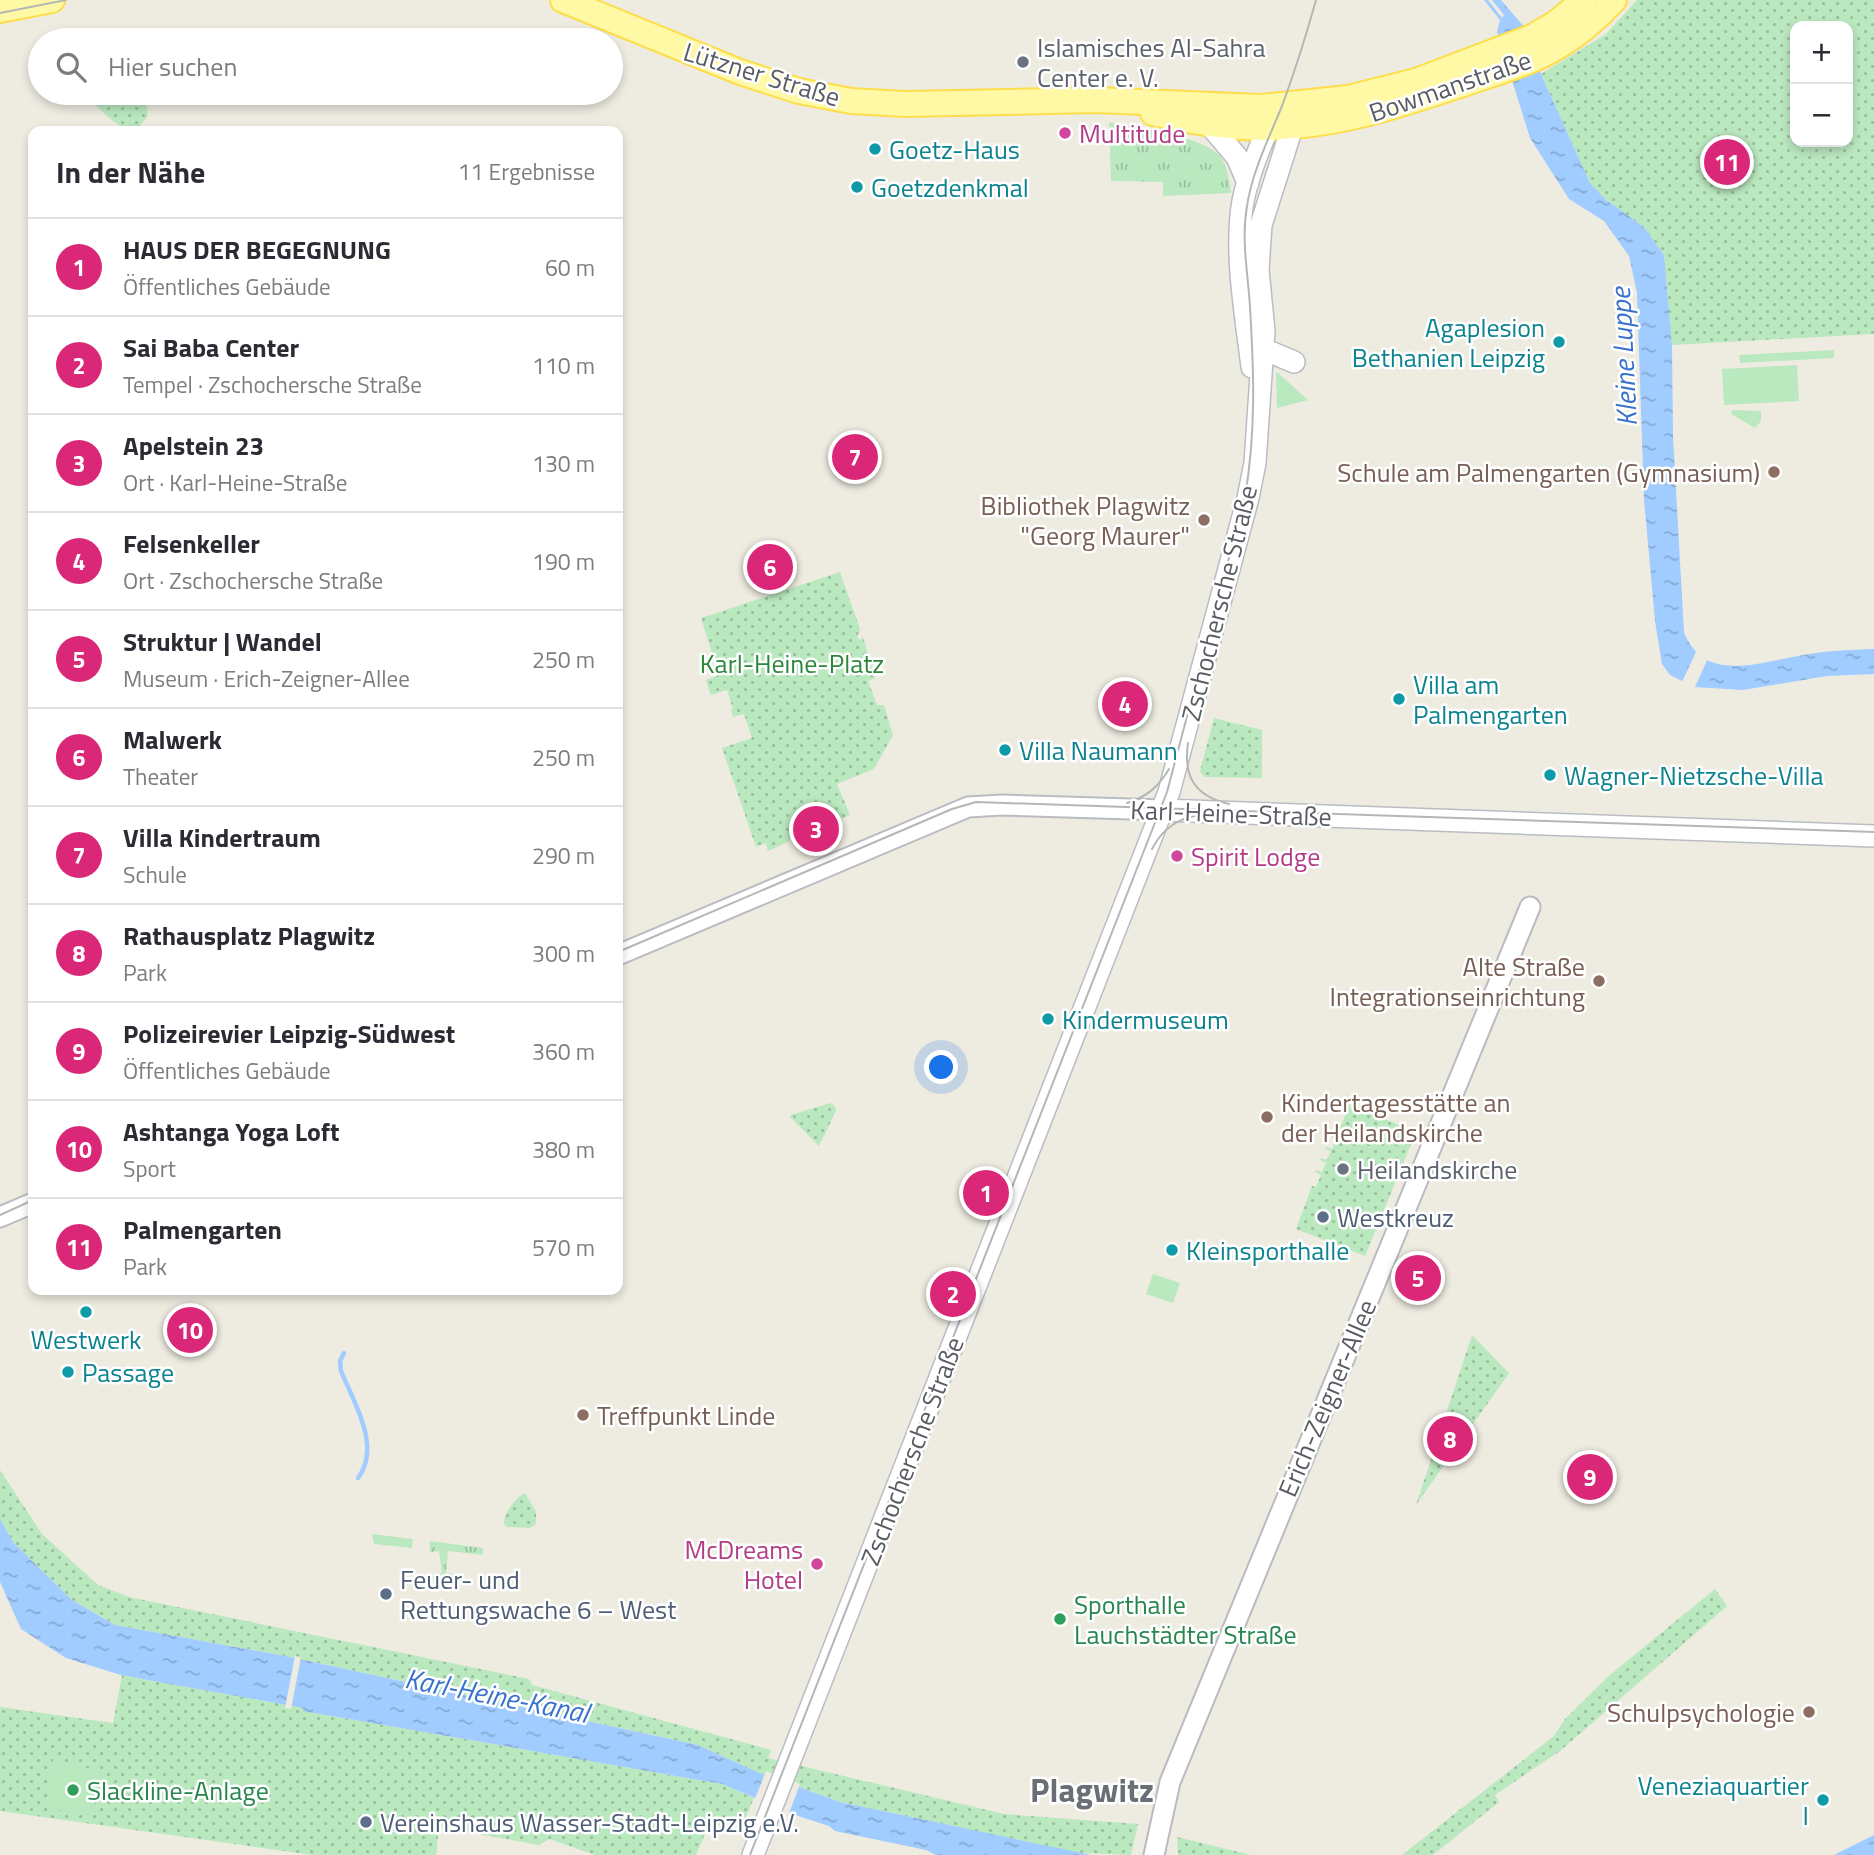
<!DOCTYPE html>
<html lang="de">
<head>
<meta charset="utf-8">
<style>
	:root { --surface:#fff; --page:#f2f2f3; --text:#2b2b33; --muted:#7c7c81; --line:#e1e1e2; --accent:#db2777 }
	body { margin:0; font-family:"Titillium Web",sans-serif; background:var(--page); color:var(--text) }
	.controls { position:absolute; right:21px; top:21px; display:grid; overflow:hidden; border-radius:14px; box-shadow:0 4px 10px #0003 }
	.controls button { width:63px; height:63px; display:grid; place-items:center; padding:0; border:0; border-bottom:2px solid var(--line); background:var(--surface); color:var(--text); font:35px sans-serif }
	.you { position:absolute; left:942px; top:1068px; width:24px; height:24px; margin:-18px; border:5px solid #fff; border-radius:50%; background:#1a73e8; box-shadow:0 0 0 10px #1a73e833 }
	.badge { display:grid; place-items:center; width:46px; height:46px; border-radius:50%; background:var(--accent); color:#fff; font-size:23px; font-weight:700 }
	.pin { position:absolute; translate:-50% -50%; border:4px solid #fff; box-shadow:0 2px 7px #0006 }
	.list { margin:0; padding:0; list-style:none }
	h2 { display:flex; justify-content:space-between; align-items:center; height:91px; margin:0; padding:0 28px; font-size:30px }
	h2 small { font-size:23px; font-weight:400; color:var(--muted) }
	.list li { display:grid; grid-template-columns:46px 1fr auto; gap:21px; align-items:center; box-sizing:border-box; height:98px; padding:0 28px; border-top:2px solid var(--line) }
	.list b { display:block; font-size:26px; white-space:nowrap }
	.list p { margin:0; font-size:23px; white-space:nowrap; color:var(--muted) }
	.list em { font-size:23px; font-style:normal; color:var(--muted) }
	.icon { flex:none; width:38px; height:38px; fill:none; stroke:currentColor; stroke-width:2; stroke-linecap:round; stroke-linejoin:round }
	.map { position:relative; flex:none; width:1874px; height:1855px; overflow:hidden }
	.search { position:absolute; background:var(--surface); box-shadow:0 4px 10px #0003; left:28px; top:28px; width:595px; height:77px; display:flex; align-items:center; gap:18px; box-sizing:border-box; padding:0 24px; border-radius:38px; color:var(--muted); font-size:26px }
	.panel { position:absolute; background:var(--surface); box-shadow:0 4px 10px #0003; left:28px; top:126px; width:595px; height:1169px; border-radius:14px }
	.map>svg:first-child { display:block }
	.grass { fill:url(#grass-tufts) }
	.park { fill:url(#park-dots); fill-rule:evenodd }
	.pitch { fill:#bae8bf }
	.water { fill:url(#water-ripples) }
	.pier { fill:#eeece1 }
	.lines { fill:none; stroke-linecap:round; stroke-linejoin:round }
	.stream { stroke:#a0ccff; stroke-width:4.5 }
	.tertiary-casing { stroke:#b9bbc1; stroke-width:23 }
	.secondary-casing { stroke:#babcc4; stroke-width:24 }
	.primary-casing { stroke:#fedd4a; stroke-width:28 }
	.tertiary { stroke:#fff; stroke-width:19 }
	.secondary { stroke:#fff; stroke-width:21 }
	.primary { stroke:#fff9a5; stroke-width:24 }
	.tram { stroke:#b5b6b6; stroke-width:2 }
	.worship-dot { fill:#6b7280; stroke:#fff; stroke-width:2.5 }
	.hotel-dot { fill:#d1479c; stroke:#fff; stroke-width:2.5 }
	.culture-dot { fill:#0f9aa8; stroke:#fff; stroke-width:2.5 }
	.education-dot { fill:#8d6e63; stroke:#fff; stroke-width:2.5 }
	.service-dot { fill:#5c6f8a; stroke:#fff; stroke-width:2.5 }
	.leisure-dot { fill:#2e9e5b; stroke:#fff; stroke-width:2.5 }
	.labels { text-anchor:middle; dominant-baseline:central; stroke-width:5; stroke-linejoin:round; paint-order:stroke }
	.worship-label { font-size:26px; fill:#5b616d; stroke:#fff; text-anchor:start }
	.street-label { font-size:26px; fill:#595d63; stroke:#fff }
	.hotel-label { font-size:26px; fill:#b23c85; stroke:#fff; text-anchor:start }
	.culture-label { font-size:26px; fill:#0d838f; stroke:#fff; text-anchor:start }
	.education-label { font-size:26px; fill:#785e54; stroke:#fff; text-anchor:end }
	.park-label { font-size:26px; fill:#2d873a; stroke:#fff }
	.service-label { font-size:26px; fill:#4e5e75; stroke:#fff; text-anchor:start }
	.leisure-label { font-size:26px; fill:#27864d; stroke:#fff; text-anchor:start }
	.water-label { font-size:28px; font-style:italic; fill:#3872cd; stroke:#fff }
	.district-label { font-size:33px; font-weight:bold; fill:#6a6f75; stroke:#fff }
</style>
</head>
<body>
<div class="map">
<svg width="1874" height="1855" viewBox="0 0 1874 1855">
	<defs>
		<pattern id="grass-tufts" width="24" height="20" patternUnits="userSpaceOnUse" patternTransform="scale(1.75)"><rect width="24" height="20" fill="#bae8bf"/><path d="M3 7l-1-3M5 7V3M7 7l1-3M15 17l-1-3M17 17v-4M19 17l1-3" fill="none" stroke="#9abf9f"/></pattern>
		<pattern id="park-dots" width="8" height="8" patternUnits="userSpaceOnUse" patternTransform="scale(1.75)"><rect width="8" height="8" fill="#bae8bf"/><path d="M2 2h.1M6 6h.1" fill="none" stroke="#9abf9f" stroke-width="1.8" stroke-linecap="round"/></pattern>
		<pattern id="water-ripples" width="26" height="14" patternUnits="userSpaceOnUse" patternTransform="scale(1.75)"><rect width="26" height="14" fill="#a0ccff"/><path d="M2 4q2-2 4 0t4 0M15 11q2-2 4 0t4 0" fill="none" stroke="#85a9d2"/></pattern>
	</defs>
	<rect width="100%" height="100%" fill="#eeece1"/>
	<path class="grass" d="M1109 122C1136 128 1203 136 1220 156 1228 166 1229 181 1231 193L1163 196V182L1111 181Z
		M1276 373H1278L1308 400 1277 408Z
		M372 1534 413 1539 412 1548 374 1544Z
		M430 1541 483 1548V1555L448 1551 446 1573 456 1574 455 1579 433 1580V1576L442 1573 439 1551 430 1552Z"/>
	<path class="park" d="M1637 0H1874V334L1672 345 1664 255 1644 227 1605 199 1590 183 1541 74 1606 34ZM1795 26H1848V142H1795Z
		M83 93H137L147 107 148 116 135 131C114 128 98 106 83 93Z
		M840 572 860 629 857 638 860 640 863 637 875 678 868 681 877 705H884L893 735 874 769 837 784 850 815 826 826H808V814H803L802 822H790V841L768 851 766 843 756 847 722 748 752 738 744 714 733 717 731 710 733 709 727 690 711 695 706 680 719 675 701 618Z
		M1214 718 1262 730V778L1204 777 1200 771Z
		M830 1103 835 1106 836 1111 819 1146 790 1117 791 1115Z
		M1349 1104 1416 1132 1365 1256 1296 1229 1312 1186 1316 1187 1321 1175 1315 1172 1316 1170 1322 1172 1326 1163 1320 1160 1321 1158 1327 1160 1331 1151 1325 1149 1326 1147 1332 1149 1336 1139 1330 1136 1331 1134 1337 1136V1129L1342 1124Z
		M1472 1335 1509 1373 1416 1505Z
		M0 1470 42 1534 98 1585 129 1597 529 1679 532 1685 771 1750 768 1758 1004 1814 1138 1824 1131 1855 1079 1853 840 1802 757 1772 698 1745 285 1656 115 1625 72 1600 13 1542 0 1519Z
		M525 1493 536 1512V1524L530 1528 507 1527 504 1524C503 1514 516 1497 525 1493Z
		M1715 1589 1727 1606 1560 1751 1495 1795 1499 1802 1433 1855H1402L1554 1736 1565 1719 1611 1674Z
		M122 1675 304 1708V1711L722 1784 754 1798 744 1822 728 1817 724 1827 710 1822 696 1855H595L549 1839 539 1845 439 1827 436 1855H312L0 1811V1707L113 1723Z
		M1177 1837 1251 1855H1178Z"/>
	<path class="pitch" d="M1834 350V358L1740 363 1739 355Z
		M1797 365 1799 401 1724 405 1722 369Z
		M1732 410 1761 411V421L1755 428 1731 414Z
		M1153 1274 1180 1283 1173 1303 1146 1294Z
		M53 1760 99 1771 93 1814 47 1809Z
		M227 1776 258 1780 255 1807 224 1803Z"/>
	<path class="water" d="M1484 0H1488L1502 18 1504 15 1492 0H1501L1526 29 1541 74 1590 183 1605 199 1644 227 1664 255 1672 345 1673 437 1684 632C1705 687 1766 660 1809 654 1831 650 1852 650 1874 649V674L1827 676 1743 690 1694 687 1670 675 1662 664 1655 621 1644 499 1637 293 1629 256 1604 221 1569 199 1530 138 1497 32 1500 20Z
		M0 1519 13 1542 72 1600 115 1625 285 1656 698 1745 757 1772 840 1802 1091 1855H936L926 1850 835 1831 829 1826 795 1815 722 1784 303 1711V1708L121 1675 66 1658 21 1629 0 1582Z
		M1874 1835V1855H1834Z"/>
	<path class="pier" d="M1697 650 1709 656 1694 689 1681 684Z
		M295 1656 301 1657 291 1709 285 1708Z
		M766 1771 800 1784 788 1816 754 1801Z"/>
	<g class="lines">
		<path class="stream" d="M344 1353 340 1361 341 1371C353 1401 382 1446 358 1478"/>
		<g class="tertiary-casing">
			<path id="tertiary" d="M618 955 968 807 1002 805 1163 810
				M0 1217 33 1203
				M1154 1855 1170 1782 1530 907"/>
		</g>
		<g class="secondary-casing">
			<path id="secondary" d="M1209 124 1237 157 1248 183
				M1253 340 1263 349 1294 362
				M1252 367C1246 316 1234 252 1243 201 1249 171 1262 143 1273 115
				M1163 810 1874 836
				M753 1855 1169 792 1248 498 1255 463 1264 331 1258 270 1261 225 1297 112"/>
		</g>
		<g class="primary-casing">
			<path id="primary" d="M563 0 740 72 799 91 851 101 905 104 1096 100 1260 107 1348 98 1416 81 1532 37 1556 23 1584 0
				M0 10 52 0
				M1153 113C1195 122 1237 130 1280 127 1347 124 1409 102 1472 81 1498 72 1527 64 1552 50 1575 37 1596 20 1614 0"/>
		</g>
		<use href="#tertiary" class="tertiary"/>
		<use href="#secondary" class="secondary"/>
		<use href="#primary" class="primary"/>
		<path class="tram" d="M0 13 66 0
			M1188 743C1183 777 1195 796 1229 804
			M1127 803C1147 797 1159 786 1169 769
			M1152 849C1163 828 1178 818 1201 815
			M618 952 952 809 976 802 1874 832
			M0 1215 33 1200
			M750 1855 1167 792 1245 497C1256 432 1254 373 1250 307 1248 273 1241 240 1247 206 1252 172 1269 138 1282 106 1295 71 1306 36 1316 0"/>
	</g>
	<g class="worship-dot">
		<circle cx="1023" cy="62" r="7"/>
		<circle cx="1343" cy="1169" r="7"/>
	</g>
	<g class="hotel-dot">
		<circle cx="1065" cy="133" r="7"/>
		<circle cx="1177" cy="856" r="7"/>
		<circle cx="817" cy="1564" r="7"/>
	</g>
	<g class="culture-dot">
		<circle cx="875" cy="149" r="7"/>
		<circle cx="857" cy="187" r="7"/>
		<circle cx="1559" cy="342" r="7"/>
		<circle cx="1399" cy="699" r="7"/>
		<circle cx="1005" cy="750" r="7"/>
		<circle cx="1550" cy="775" r="7"/>
		<circle cx="1048" cy="1019" r="7"/>
		<circle cx="1172" cy="1250" r="7"/>
		<circle cx="86" cy="1312" r="7"/>
		<circle cx="68" cy="1372" r="7"/>
		<circle cx="1823" cy="1800" r="7"/>
	</g>
	<g class="education-dot">
		<circle cx="1774" cy="472" r="7"/>
		<circle cx="1204" cy="520" r="7"/>
		<circle cx="1599" cy="981" r="7"/>
		<circle cx="1267" cy="1117" r="7"/>
		<circle cx="583" cy="1415" r="7"/>
		<circle cx="1809" cy="1712" r="7"/>
	</g>
	<g class="service-dot">
		<circle cx="1323" cy="1217" r="7"/>
		<circle cx="386" cy="1594" r="7"/>
		<circle cx="366" cy="1822" r="7"/>
	</g>
	<g class="leisure-dot">
		<circle cx="1060" cy="1619" r="7"/>
		<circle cx="73" cy="1790" r="7"/>
	</g>
	<g class="labels">
		<g class="worship-label">
			<text x="1037" y="47">Islamisches Al-Sahra<tspan x="1037" dy="30">Center e. V.</tspan></text>
			<text x="1357" y="1169">Heilandskirche</text>
		</g>
		<g class="street-label">
			<text transform="translate(762 74) rotate(17)">Lützner Straße</text>
			<text transform="translate(1450 86) rotate(-19)">Bowmanstraße</text>
			<text transform="translate(1219 603) rotate(-76)">Zschochersche Straße</text>
			<text transform="translate(1231 813) rotate(2)">Karl-Heine-Straße</text>
			<text transform="translate(1327 1398) rotate(-67)">Erich-Zeigner-Allee</text>
			<text transform="translate(912 1451) rotate(-69)">Zschochersche Straße</text>
		</g>
		<g class="hotel-label">
			<text x="1079" y="133">Multitude</text>
			<text x="1191" y="856">Spirit Lodge</text>
			<text x="803" y="1549" text-anchor="end">McDreams<tspan x="803" dy="30">Hotel</tspan></text>
		</g>
		<g class="culture-label">
			<text x="889" y="149">Goetz-Haus</text>
			<text x="871" y="187">Goetzdenkmal</text>
			<text x="1545" y="327" text-anchor="end">Agaplesion<tspan x="1545" dy="30">Bethanien Leipzig</tspan></text>
			<text x="1413" y="684">Villa am<tspan x="1413" dy="30">Palmengarten</tspan></text>
			<text x="1019" y="750">Villa Naumann</text>
			<text x="1564" y="775">Wagner-Nietzsche-Villa</text>
			<text x="1062" y="1019">Kindermuseum</text>
			<text x="1186" y="1250">Kleinsporthalle</text>
			<text x="86" y="1339" text-anchor="middle">Westwerk</text>
			<text x="82" y="1372">Passage</text>
			<text x="1809" y="1785" text-anchor="end">Veneziaquartier<tspan x="1809" dy="30">I</tspan></text>
		</g>
		<g class="education-label">
			<text x="1760" y="472">Schule am Palmengarten (Gymnasium)</text>
			<text x="1190" y="505">Bibliothek Plagwitz<tspan x="1190" dy="30">"Georg Maurer"</tspan></text>
			<text x="1585" y="966">Alte Straße<tspan x="1585" dy="30">Integrationseinrichtung</tspan></text>
			<text x="1281" y="1102" text-anchor="start">Kindertagesstätte an<tspan x="1281" dy="30">der Heilandskirche</tspan></text>
			<text x="597" y="1415" text-anchor="start">Treffpunkt Linde</text>
			<text x="1795" y="1712">Schulpsychologie</text>
		</g>
		<g class="park-label">
			<text x="792" y="663">Karl-Heine-Platz</text>
		</g>
		<g class="service-label">
			<text x="1337" y="1217">Westkreuz</text>
			<text x="400" y="1579">Feuer- und<tspan x="400" dy="30">Rettungswache 6 – West</tspan></text>
			<text x="380" y="1822">Vereinshaus Wasser-Stadt-Leipzig e.V.</text>
		</g>
		<g class="leisure-label">
			<text x="1074" y="1604">Sporthalle<tspan x="1074" dy="30">Lauchstädter Straße</tspan></text>
			<text x="87" y="1790">Slackline-Anlage</text>
		</g>
		<g class="water-label">
			<text transform="translate(1623 357) rotate(-93)">Kleine Luppe</text>
			<text transform="translate(497 1695) rotate(11)">Karl-Heine-Kanal</text>
		</g>
		<g class="district-label">
			<text x="1092" y="1790">Plagwitz</text>
		</g>
	</g>
</svg>
<div class="controls">
<button>+</button>
<button>−</button>
</div>
<div class="you"></div>
<div class="pin badge" style="left:986px;top:1193px">1</div>
<div class="pin badge" style="left:953px;top:1294px">2</div>
<div class="pin badge" style="left:816px;top:829px">3</div>
<div class="pin badge" style="left:1125px;top:704px">4</div>
<div class="pin badge" style="left:1418px;top:1278px">5</div>
<div class="pin badge" style="left:770px;top:567px">6</div>
<div class="pin badge" style="left:855px;top:457px">7</div>
<div class="pin badge" style="left:1450px;top:1439px">8</div>
<div class="pin badge" style="left:1590px;top:1477px">9</div>
<div class="pin badge" style="left:190px;top:1330px">10</div>
<div class="pin badge" style="left:1727px;top:162px">11</div>
<div class="search"><svg class="icon" aria-label="search" viewBox="0 0 24 24"><circle cx="10" cy="10" r="6"/><path d="M15 15l6 6"/></svg>Hier suchen</div>
<section class="panel">
<h2>In der Nähe<small>11 Ergebnisse</small></h2>
<ul class="list">
<li><span class="badge">1</span><div><b>HAUS DER BEGEGNUNG</b><p>Öffentliches Gebäude</p></div><em>60 m</em></li>
<li><span class="badge">2</span><div><b>Sai Baba Center</b><p>Tempel · Zschochersche Straße</p></div><em>110 m</em></li>
<li><span class="badge">3</span><div><b>Apelstein 23</b><p>Ort · Karl-Heine-Straße</p></div><em>130 m</em></li>
<li><span class="badge">4</span><div><b>Felsenkeller</b><p>Ort · Zschochersche Straße</p></div><em>190 m</em></li>
<li><span class="badge">5</span><div><b>Struktur | Wandel</b><p>Museum · Erich-Zeigner-Allee</p></div><em>250 m</em></li>
<li><span class="badge">6</span><div><b>Malwerk</b><p>Theater</p></div><em>250 m</em></li>
<li><span class="badge">7</span><div><b>Villa Kindertraum</b><p>Schule</p></div><em>290 m</em></li>
<li><span class="badge">8</span><div><b>Rathausplatz Plagwitz</b><p>Park</p></div><em>300 m</em></li>
<li><span class="badge">9</span><div><b>Polizeirevier Leipzig-Südwest</b><p>Öffentliches Gebäude</p></div><em>360 m</em></li>
<li><span class="badge">10</span><div><b>Ashtanga Yoga Loft</b><p>Sport</p></div><em>380 m</em></li>
<li><span class="badge">11</span><div><b>Palmengarten</b><p>Park</p></div><em>570 m</em></li>
</ul>
</section>
</div>
</body>
</html>
